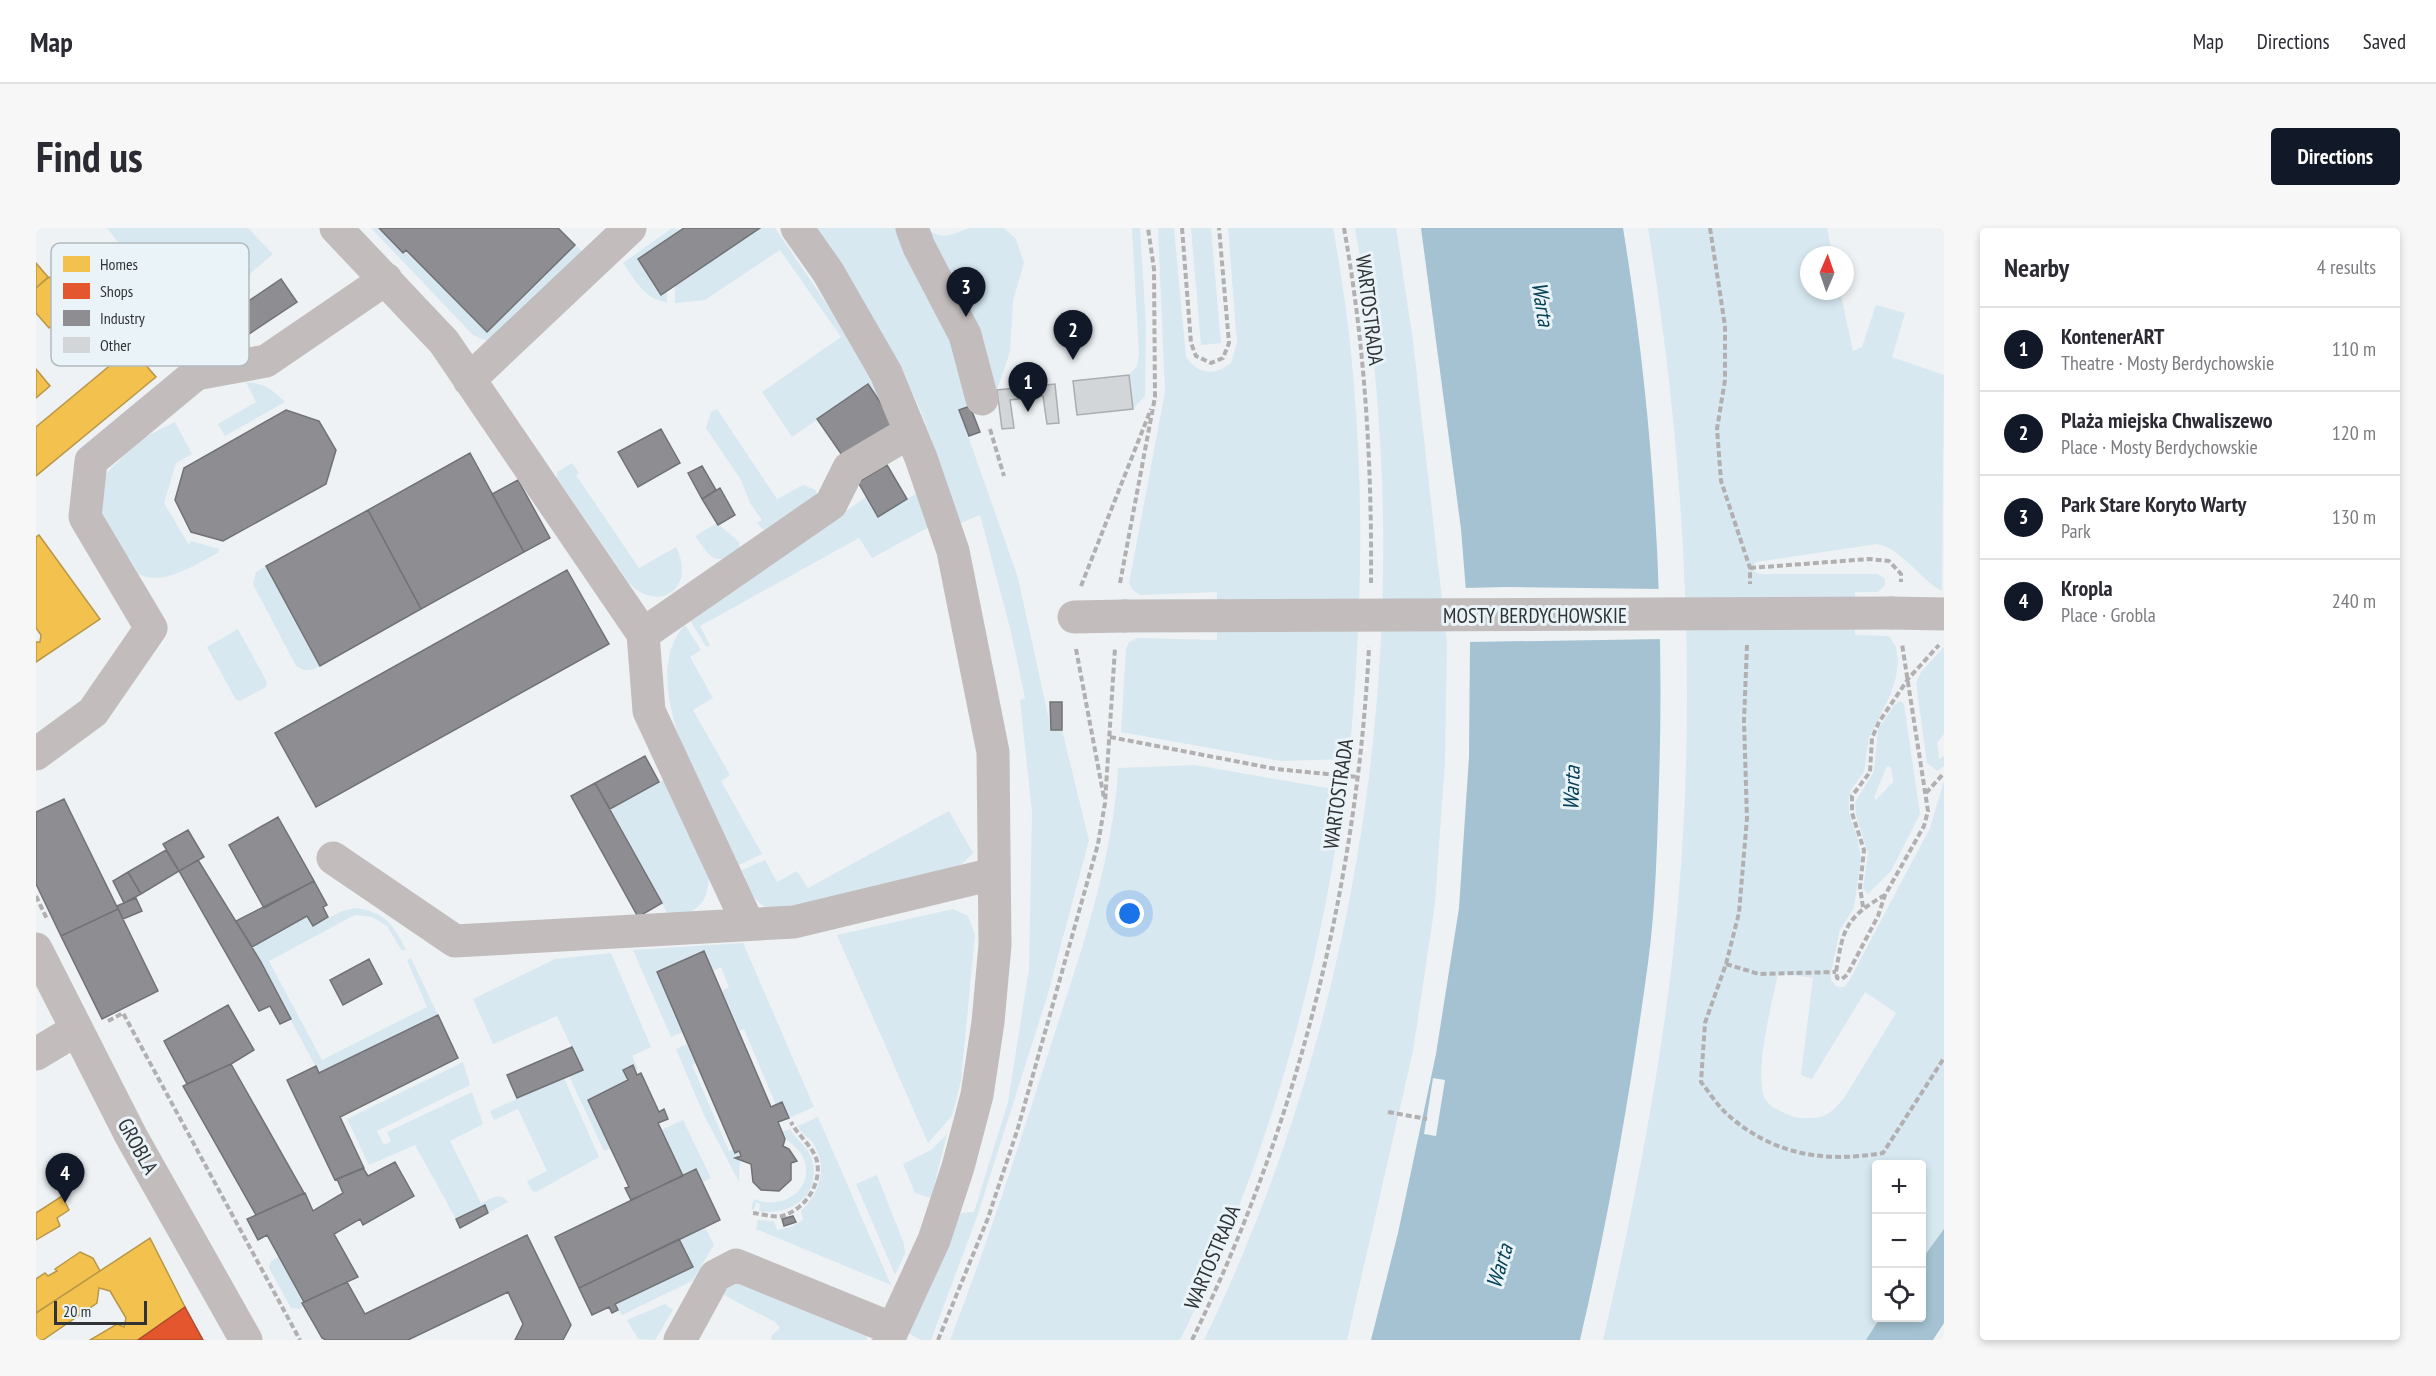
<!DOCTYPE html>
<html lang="en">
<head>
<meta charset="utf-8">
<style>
	:root { --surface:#fff; --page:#f7f7f7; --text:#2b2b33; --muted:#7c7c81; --line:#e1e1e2; --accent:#111827 }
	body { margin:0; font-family:"PT Sans Narrow",sans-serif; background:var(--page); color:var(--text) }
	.controls { position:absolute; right:18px; bottom:18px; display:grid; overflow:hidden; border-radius:6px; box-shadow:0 3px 9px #0003 }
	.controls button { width:54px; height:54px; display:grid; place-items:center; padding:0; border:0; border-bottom:2px solid var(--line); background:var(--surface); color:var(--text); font:30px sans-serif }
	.compass { position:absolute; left:1764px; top:18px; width:54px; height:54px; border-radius:50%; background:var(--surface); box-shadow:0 3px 9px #0003; rotate:2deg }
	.scale { position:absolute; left:18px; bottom:15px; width:93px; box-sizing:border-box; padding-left:6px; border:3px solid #313436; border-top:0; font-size:16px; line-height:21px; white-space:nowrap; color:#313436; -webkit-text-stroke:4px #eaf3f8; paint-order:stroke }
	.you { position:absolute; left:1094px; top:686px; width:21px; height:21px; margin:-15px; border:4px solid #fff; border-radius:50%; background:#1a73e8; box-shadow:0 0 0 9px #1a73e833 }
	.badge { display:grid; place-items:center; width:39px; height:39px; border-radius:50%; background:var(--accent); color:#fff; font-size:20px; font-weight:700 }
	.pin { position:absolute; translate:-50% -50px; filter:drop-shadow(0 2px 3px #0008) }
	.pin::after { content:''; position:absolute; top:32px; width:21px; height:18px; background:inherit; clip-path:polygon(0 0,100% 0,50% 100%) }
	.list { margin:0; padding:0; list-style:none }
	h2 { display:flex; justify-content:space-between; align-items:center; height:78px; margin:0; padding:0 24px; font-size:26px }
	h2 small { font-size:20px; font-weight:400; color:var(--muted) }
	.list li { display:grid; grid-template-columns:39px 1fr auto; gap:18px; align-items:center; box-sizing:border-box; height:84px; padding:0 24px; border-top:2px solid var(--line) }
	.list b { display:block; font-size:22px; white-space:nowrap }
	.list p { margin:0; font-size:20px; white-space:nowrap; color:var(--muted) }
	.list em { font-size:20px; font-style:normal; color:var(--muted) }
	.icon { flex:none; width:33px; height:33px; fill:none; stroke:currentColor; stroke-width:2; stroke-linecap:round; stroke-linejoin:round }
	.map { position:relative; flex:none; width:1908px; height:1112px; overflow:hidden; border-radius:6px }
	header { display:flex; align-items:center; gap:36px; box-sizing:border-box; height:84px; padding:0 30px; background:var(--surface); border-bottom:2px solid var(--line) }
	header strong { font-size:28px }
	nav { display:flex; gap:33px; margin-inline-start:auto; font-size:21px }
	.intro { display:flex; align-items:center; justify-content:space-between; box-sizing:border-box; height:144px; padding:0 36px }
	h1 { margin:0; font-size:42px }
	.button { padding:15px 27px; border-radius:6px; background:var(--accent); color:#fff; font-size:21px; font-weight:700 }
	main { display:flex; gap:36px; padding:0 36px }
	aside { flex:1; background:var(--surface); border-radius:6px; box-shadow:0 3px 9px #0003 }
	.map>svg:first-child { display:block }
	.green { fill:#d7e8f0; fill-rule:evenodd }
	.water { fill:#a4c2d1 }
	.pier { fill:#eef2f4 }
	.homes { fill:#f2c14e; stroke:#b89747; stroke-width:1.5 }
	.shops { fill:#e4572e; stroke:#ae4c30; stroke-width:1.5 }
	.industry { fill:#8d8d92; stroke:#717276; stroke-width:1.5 }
	.building { fill:#d2d6d8; stroke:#aaadaf; stroke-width:1.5 }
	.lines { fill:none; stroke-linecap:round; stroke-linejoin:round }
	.path { stroke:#b1afaf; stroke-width:4; stroke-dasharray:6 3; stroke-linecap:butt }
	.minor { stroke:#c2bdbc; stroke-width:33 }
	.minor-bridge { stroke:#c2bdbc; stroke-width:33 }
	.labels { text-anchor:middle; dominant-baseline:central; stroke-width:6; stroke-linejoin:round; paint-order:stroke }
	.street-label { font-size:21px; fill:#313436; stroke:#eaf3f8 }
	.water-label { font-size:22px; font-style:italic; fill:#044056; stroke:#eaf3f8 }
	.key { fill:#eaf3f8; stroke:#b2babe; stroke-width:1.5 }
	.key-label { font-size:16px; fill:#313436 }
</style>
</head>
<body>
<header>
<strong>Map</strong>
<nav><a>Map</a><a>Directions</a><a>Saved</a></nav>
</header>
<div class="intro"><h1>Find us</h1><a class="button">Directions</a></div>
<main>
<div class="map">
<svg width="1908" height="1112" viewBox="0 0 1908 1112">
	<rect width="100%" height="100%" fill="#eef2f4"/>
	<path class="green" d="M71 0H212L237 26 177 77 201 114 205 112 203 130 195 131V114L190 113 184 129 164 119Z
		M335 0H343L367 25 370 22 451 104 539 17 551 27 456 111 449 112 437 107Z
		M636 0 645 2 602 32 625 67 631 62V74C609 72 599 52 587 35Z
		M724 0H739L850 163 859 196 832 157 756 209 726 164 805 109 744 22 669 72 639 75V58Z
		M777 0H889C909 14 914 6 934 0 944 0 957 0 968 0L980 11 988 35 977 73 974 124 961 162 923 182 982 350 1015 501 1026 502 1053 612 1011 769 942 986 895 1112H886L871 1105 925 985 938 984 972 874 993 741 996 584 984 472 989 470 975 404 944 287 920 297C908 253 897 207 877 166 849 108 812 54 777 0Z
		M1096 0H1104L1110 98 1109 168 1097 181 1093 147 1101 138 1103 127Z
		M1122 0H1138L1150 129C1163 147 1178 148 1195 135L1201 115 1192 0H1297C1330 176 1330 354 1313 531L1245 533 1085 504 1090 421 1093 414 1102 410 1181 412V364L1104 367 1097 362 1093 355 1129 164Z
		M1155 0H1175L1185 115 1165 117Z
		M1319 0H1360L1377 113 1411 416 1409 532 1399 676 1377 823 1311 1112H1168C1333 772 1386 371 1319 0Z
		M1612 0H1791L1796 27H1773V63H1804L1817 123 1826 119 1840 77 1869 85 1856 129 1908 147 1906 363C1883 351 1867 321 1841 316L1720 334 1715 341 1723 346H1842L1849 351V357L1842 364H1819V407L1853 408 1860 419 1862 434 1860 449 1854 468 1833 509 1828 544 1815 562 1813 570V585L1822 612 1825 631 1818 680 1804 702 1795 745V752L1800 758 1808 759 1813 753 1894 600 1908 553V1018L1886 1064V936H1840V1090H1870L1851 1112H1567C1596 988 1621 862 1636 735 1664 491 1651 242 1612 0ZM1742 745 1777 750 1765 847 1776 851 1829 764 1860 785 1808 870C1793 888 1787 891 1764 890 1755 889 1737 881 1731 874 1715 852 1737 772 1742 745Z
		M210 154C228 155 237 162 249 174L189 208 182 196 220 174Z
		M681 181 741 271 767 257 780 262 781 267 730 304 721 295 726 292 714 275 705 252 670 200 675 184Z
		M139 194 156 226 140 235 128 275 153 317 155 313 183 321 182 325C160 336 127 359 103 346L67 289 63 280 64 252 103 212Z
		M536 235 543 245 540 247 603 340 640 319C661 360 623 386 593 355L521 250V244Z
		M883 264 895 298 836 330 823 310 664 398 674 417 670 419 654 392 830 269 842 288Z
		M681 295 703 314 704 320C679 340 676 331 659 308Z
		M230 338 284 438C274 443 269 444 260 438L217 356 220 344Z
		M649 397 665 422 654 429 677 470 657 482 694 547 685 553 726 626 703 637C676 581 596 454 649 397Z
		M202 401 231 454 230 459 204 473 200 472 171 419Z
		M1908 419V506L1901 515 1903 531 1908 528V538L1901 543 1891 535 1880 455 1885 444Z
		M1864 473 1868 476 1884 586 1855 643 1832 666 1827 660 1832 626 1820 587 1819 575 1838 543 1842 501 1859 476ZM1851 538 1855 539 1857 554 1840 572 1838 569Z
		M1159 537 1308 563C1283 752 1229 941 1144 1112H914C951 1017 982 920 1013 823 1042 732 1077 636 1082 540Z
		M629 551 673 646C672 677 662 682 635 692L574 581Z
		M913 583 937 625 926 636 908 646 743 684C716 677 717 666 706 642L729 632 741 654 761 643 772 660Z
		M319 680C349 684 356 695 370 721L366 723 351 698 336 689 319 687 233 733 286 832 391 779 371 732 375 730 402 787 283 845 216 719 271 688 277 698 306 683Z
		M917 681 932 688 939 706 925 853 916 888 892 915 801 707Z
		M707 715 778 879 753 890 746 875 740 877 708 801 704 803 686 763 693 759 685 739 677 743 668 724 621 744 647 804 635 809 597 722Z
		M575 725 615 819 596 828 602 841 587 842 592 852 572 917 574 921 568 923 533 848 546 842 521 788 457 816 437 771 519 731Z
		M651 816 660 835 656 837 693 923 698 921 705 928 700 930 704 932 703 954 668 887 640 821Z
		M427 834 434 857 341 903 348 917 355 913 351 904 436 864 447 896 414 913 445 975C455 971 464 963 472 974L452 985 448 977 420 991 379 917 333 937 311 891Z
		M528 850 563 929 500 964 496 963 491 953 511 943 482 881 458 892 454 883Z
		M782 889 855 1057 720 1001 722 992 738 993 741 1002 755 999 767 992 765 983C785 964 792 939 777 915 772 908 764 906 762 898Z
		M647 892 675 950 667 954 660 941 647 948 625 902Z
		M754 901C759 911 769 916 774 927 789 963 757 989 723 983L724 976 720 974 718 982 715 981 718 971C745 983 781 962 767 929 762 918 750 915 746 904Z
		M911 906 895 970 879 965 867 936 895 922Z
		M841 947 868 1016 869 1026 859 1047 820 956Z
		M669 999 678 1017 656 1053 586 1087 579 1076 657 1039 643 1011Z
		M243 1029 268 1074V1078L263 1081 255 1080 233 1040 235 1033Z
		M691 1050 832 1107 830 1112H735L736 1107 744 1100 739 1094 688 1067 690 1062 680 1055Z
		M629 1076 637 1082 619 1112 602 1111 591 1092Z"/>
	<path class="water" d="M1385 0H1587C1617 183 1629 370 1623 555 1621 615 1620 676 1612 735 1595 861 1573 988 1544 1112H1335L1362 1005 1400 826 1423 680 1433 529 1434 414 1425 301Z
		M1908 1001V1095L1897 1112H1830L1844 1090H1886V1031Z"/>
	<path class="pier" d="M1472 359 1626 361 1628 411 1431 414 1427 360Z
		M1397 850 1409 852 1400 908 1388 906Z"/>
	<path class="homes" d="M0 35 12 49 0 60Z
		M13 49 38 77 13 100 0 85V60Z
		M95 120 120 149 0 248V199Z
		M0 141 14 158 0 170Z
		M3 307 64 391 0 434V414H4L5 407 0 400V309Z
		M26 968 33 982 21 990 24 998 0 1012V985Z
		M114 1010 149 1079 102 1112H54L81 1096 88 1099 90 1090 74 1063 63 1060 61 1075 7 1112H0V1085Z
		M44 1024 57 1030 64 1043 0 1085V1051L9 1045 12 1048 21 1043 19 1041Z"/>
	<path class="shops" d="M149 1079 167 1112H102Z"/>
	<path class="industry" d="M343 0H522L539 17 451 104 370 22 367 25Z
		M648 0H724L625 67 602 31Z
		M245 51 261 74 201 114 186 91Z
		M832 156 859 196 808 230 781 191Z
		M934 178 944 204 933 208 923 182Z
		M250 182 283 193 300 222 290 256 187 313 155 304 139 272 148 240Z
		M625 201 644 235 602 259 582 224Z
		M434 225 488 324 385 381 332 282Z
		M851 237 871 271 842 289 822 254Z
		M666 238 680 262 666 271 652 245Z
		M482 252 514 310 488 324 456 266Z
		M684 260 699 287 682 297 666 271Z
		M332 282 385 381 284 438 230 338Z
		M531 342 573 416 280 579 239 505Z
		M1014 474H1026V502H1015Z
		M609 528 623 554 574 581 559 555Z
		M559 555 626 675 602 689 535 568Z
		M28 571 82 681 25 708 0 656V584Z
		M242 589 278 653 228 680 193 617Z
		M152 602 168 629 143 643 127 616Z
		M130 622 143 643 105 666 92 644Z
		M162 632 225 734 255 791 244 796 234 778 223 783 143 643Z
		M92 644 105 666 88 675 77 653Z
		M278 653 291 677 287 679 292 689 277 698 271 688 216 719 200 693Z
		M100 670 106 683 87 691 81 678Z
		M82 681 122 763 66 791 25 708Z
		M668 723 735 879 746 874 753 890 742 894 749 911 747 918 753 921 761 933 755 935V952L743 963 725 962 717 954 715 936 699 930 705 928 703 923 699 925 621 744Z
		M333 731 346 756 307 777 294 752Z
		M192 777 218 822 195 836 151 856 128 813Z
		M402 787 422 830 304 889 328 940 299 952 251 852 280 838 283 845Z
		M536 819 547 842 481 870 471 847Z
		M195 836 268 965 220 987 147 858Z
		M597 837 601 847 605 845 623 884 628 881 632 891 622 895 647 948 595 972 589 960 593 959 552 872 592 852 587 842Z
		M359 934 378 968 327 997 324 991 298 1006 322 1049 268 1074 231 1007 222 1012 211 991 269 965 277 983 307 965 301 951 327 940 332 948Z
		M660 941 684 992 543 1060 519 1009Z
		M449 977 452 985 424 1000 420 991Z
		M757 988 760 994 748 998 746 991Z
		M491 1007 535 1097 527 1112H479L487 1096 472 1064 372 1112H290L286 1110 266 1075 311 1054 329 1086Z
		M643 1011 657 1039 579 1076 582 1082 576 1085 573 1079 556 1087 543 1060Z"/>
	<path class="building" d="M1093 147 1097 181 1041 187 1037 153Z
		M1019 156 1023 195 1011 196 1007 168 974 172 978 200 966 201 961 162Z"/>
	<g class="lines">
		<path class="path" d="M1146 0 1155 115 1160 128 1175 135 1187 130 1193 115 1183 0
			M1308 0C1329 117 1336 236 1335 355
			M1674 0 1689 98V152L1681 201 1685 253 1714 340V356
			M954 201 968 248
			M1714 340 1833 331 1853 333 1865 346V354
			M1084 355 1119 169 1118 41 1112 0
			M1045 358 1115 181
			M1711 417 1708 493 1711 590 1703 685 1690 736 1669 795 1665 854C1673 864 1681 877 1691 886 1736 927 1789 935 1847 925L1908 830
			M1040 421 1068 570
			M1074 509 1240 541 1321 549
			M1890 565 1908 545
			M1849 667C1809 690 1807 701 1800 744L1801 750 1806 751 1811 747 1842 688 1849 667 1888 598 1892 583 1866 416
			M0 668 11 691
			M1827 679 1824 659 1828 622 1816 585V568L1834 544 1836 510 1843 494 1872 451 1903 417
			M1690 736 1723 746 1800 744
			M72 793 87 785 264 1112
			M1352 884 1391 891
			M717 985C726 986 738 990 746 988 768 982 786 957 781 933 777 918 762 908 755 894
			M902 1112 952 990 982 900 1062 616 1069 575 1079 420
			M1156 1112C1261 898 1321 657 1333 419"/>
		<path class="minor" d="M300 0 408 114 607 406
			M761 0 792 44 850 145 885 230 917 323 957 524 959 717 952 794 941 867 922 939 898 1012 852 1112
			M876 0 883 19 929 107 946 171
			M433 152 594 0
			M1855 385 1908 386
			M1038 389 1089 388
			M0 526 57 484 115 400 49 289 55 233 160 146 230 133 350 51
			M297 630 419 713 758 694 957 646
			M712 696 613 483 607 406 795 276 813 240 874 204
			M0 721 95 908 210 1112
			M0 826 40 802
			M644 1112 679 1048 700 1037 857 1101"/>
		<path class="minor-bridge" d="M1089 388 1855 385"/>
	</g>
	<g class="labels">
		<g class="street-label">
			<text transform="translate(1334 82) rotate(83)">WARTOSTRADA</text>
			<text x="1499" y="387">MOSTY BERDYCHOWSKIE</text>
			<text transform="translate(1302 566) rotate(-82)">WARTOSTRADA</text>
			<text transform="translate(102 918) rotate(61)">GROBLA</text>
			<text transform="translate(1176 1029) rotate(-67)">WARTOSTRADA</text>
		</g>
		<g class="water-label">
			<text transform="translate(1507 76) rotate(81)">Warta</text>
			<text transform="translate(1535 560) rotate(-88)">Warta</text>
			<text transform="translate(1463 1038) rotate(-73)">Warta</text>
		</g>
	</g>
	<rect x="15" y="15" width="198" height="123" rx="9" class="key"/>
	<rect x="27" y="28" width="27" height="16" fill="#f2c14e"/>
	<rect x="27" y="55" width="27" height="16" fill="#e4572e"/>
	<rect x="27" y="82" width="27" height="16" fill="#8d8d92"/>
	<rect x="27" y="109" width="27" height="16" fill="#d2d6d8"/>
	<g class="key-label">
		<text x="64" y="42">Homes</text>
		<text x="64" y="69">Shops</text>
		<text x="64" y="96">Industry</text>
		<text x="64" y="123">Other</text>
	</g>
</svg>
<div class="controls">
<button>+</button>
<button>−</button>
<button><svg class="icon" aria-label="locate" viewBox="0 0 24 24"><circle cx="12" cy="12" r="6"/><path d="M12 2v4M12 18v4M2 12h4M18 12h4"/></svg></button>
</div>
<svg class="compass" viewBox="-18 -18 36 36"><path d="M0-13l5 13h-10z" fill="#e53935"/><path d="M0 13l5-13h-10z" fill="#7c7c81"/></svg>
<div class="scale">20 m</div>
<div class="you"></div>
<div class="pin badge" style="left:992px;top:184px">1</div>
<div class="pin badge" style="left:1037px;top:132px">2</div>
<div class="pin badge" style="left:930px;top:89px">3</div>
<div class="pin badge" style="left:29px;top:975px">4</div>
</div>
<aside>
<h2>Nearby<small>4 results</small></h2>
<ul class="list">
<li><span class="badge">1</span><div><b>KontenerART</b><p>Theatre · Mosty Berdychowskie</p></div><em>110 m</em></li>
<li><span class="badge">2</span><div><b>Plaża miejska Chwaliszewo</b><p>Place · Mosty Berdychowskie</p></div><em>120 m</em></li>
<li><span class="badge">3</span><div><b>Park Stare Koryto Warty</b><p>Park</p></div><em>130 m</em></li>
<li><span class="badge">4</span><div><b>Kropla</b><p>Place · Grobla</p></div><em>240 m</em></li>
</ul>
</aside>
</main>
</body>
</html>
